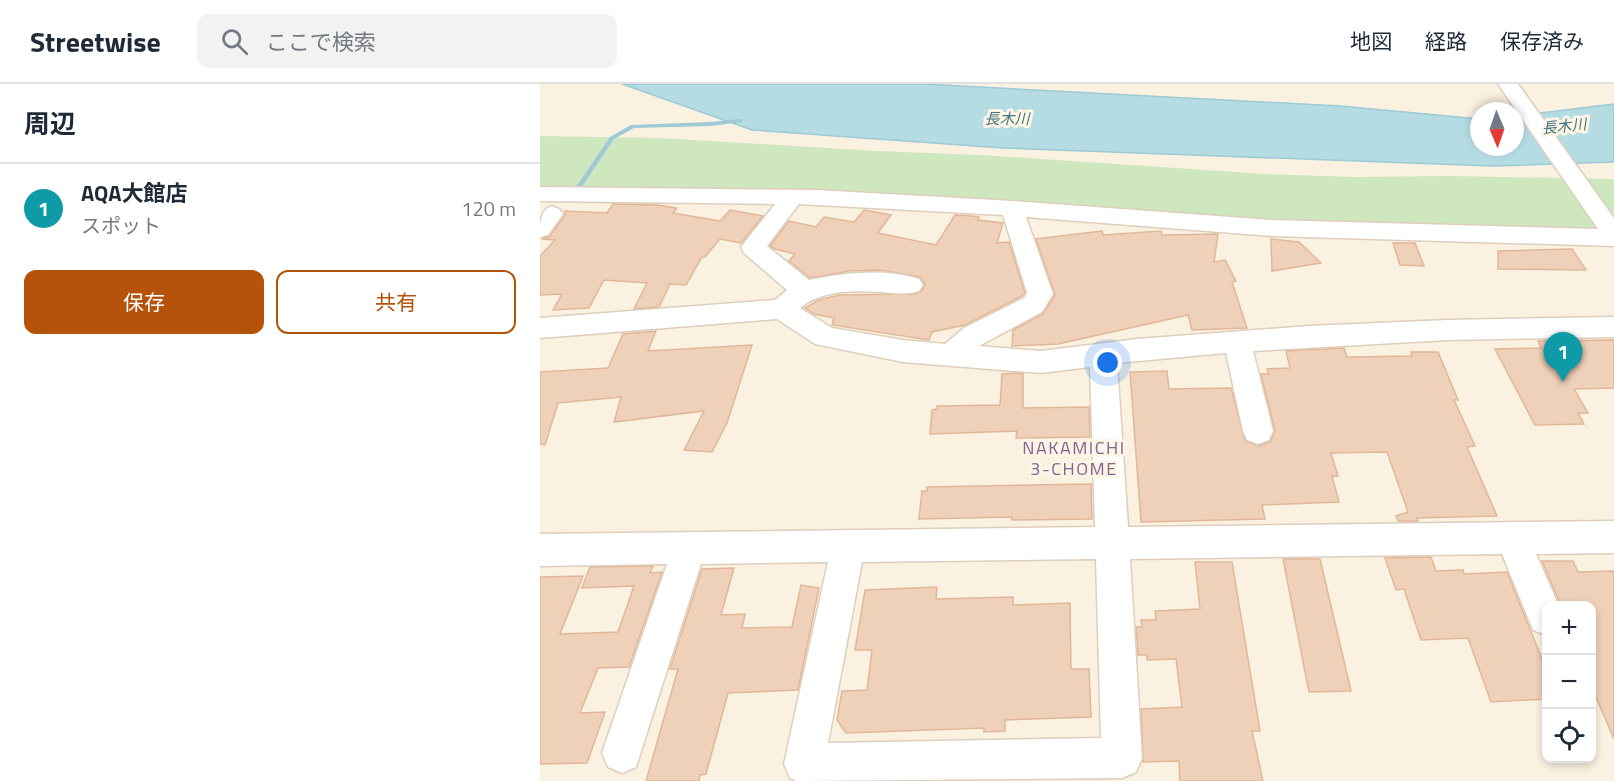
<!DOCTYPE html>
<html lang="ja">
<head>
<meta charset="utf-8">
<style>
	:root { --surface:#fff; --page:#f2f2f3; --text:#1f2937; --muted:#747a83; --line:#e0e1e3; --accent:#b45309 }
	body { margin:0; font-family:"Titillium Web","Noto Sans JP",sans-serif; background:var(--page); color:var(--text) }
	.controls { position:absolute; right:18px; bottom:18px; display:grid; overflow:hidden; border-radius:12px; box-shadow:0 3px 9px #0003 }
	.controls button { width:54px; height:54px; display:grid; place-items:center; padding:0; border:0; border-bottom:2px solid var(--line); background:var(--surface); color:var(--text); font:30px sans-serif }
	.compass { position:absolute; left:930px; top:18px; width:54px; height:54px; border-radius:50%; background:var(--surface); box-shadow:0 3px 9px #0003; rotate:178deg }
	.you { position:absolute; left:568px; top:279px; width:21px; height:21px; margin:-15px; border:4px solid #fff; border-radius:50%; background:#1a73e8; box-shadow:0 0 0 9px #1a73e833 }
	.badge { display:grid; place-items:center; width:39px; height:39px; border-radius:50%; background:var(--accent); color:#fff; font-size:20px; font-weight:700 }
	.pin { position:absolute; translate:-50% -50px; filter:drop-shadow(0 2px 3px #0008) }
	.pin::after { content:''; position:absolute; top:32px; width:21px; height:18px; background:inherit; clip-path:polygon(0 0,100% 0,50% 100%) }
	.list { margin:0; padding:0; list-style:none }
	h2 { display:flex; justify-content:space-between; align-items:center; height:78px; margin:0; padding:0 24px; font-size:26px }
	h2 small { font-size:20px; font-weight:400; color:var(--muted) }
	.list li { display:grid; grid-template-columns:39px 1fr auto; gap:18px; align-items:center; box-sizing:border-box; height:90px; padding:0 24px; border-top:2px solid var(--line) }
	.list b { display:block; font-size:22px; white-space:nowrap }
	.list p { margin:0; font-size:20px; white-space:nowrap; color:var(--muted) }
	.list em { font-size:20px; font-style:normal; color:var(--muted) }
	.actions { display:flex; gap:12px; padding:18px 24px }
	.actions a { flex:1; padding:14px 0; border:2px solid var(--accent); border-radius:12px; text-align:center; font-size:21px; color:var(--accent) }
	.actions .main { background:var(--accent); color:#fff }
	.icon { flex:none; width:33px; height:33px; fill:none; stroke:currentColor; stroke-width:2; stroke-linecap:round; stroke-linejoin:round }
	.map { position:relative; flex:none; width:1074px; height:697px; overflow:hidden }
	header { display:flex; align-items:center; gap:36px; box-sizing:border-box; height:84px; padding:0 30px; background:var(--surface); border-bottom:2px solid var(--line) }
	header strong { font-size:28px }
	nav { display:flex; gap:33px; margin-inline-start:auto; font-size:21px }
	.search { width:420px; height:54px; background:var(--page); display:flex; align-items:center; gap:15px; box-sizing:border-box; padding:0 21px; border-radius:12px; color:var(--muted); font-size:22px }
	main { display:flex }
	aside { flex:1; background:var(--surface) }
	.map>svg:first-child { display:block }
	.green { fill:#cee7bf }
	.water { fill:#b5dbe3; stroke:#9ccad5; stroke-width:1.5 }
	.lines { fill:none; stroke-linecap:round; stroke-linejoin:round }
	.stream { fill:#9ccad5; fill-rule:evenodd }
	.building { fill:#efd0b8; stroke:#e1b799; stroke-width:1.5 }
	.minor-casing { stroke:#decebc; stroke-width:3 }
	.minor { fill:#fff; fill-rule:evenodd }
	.labels { text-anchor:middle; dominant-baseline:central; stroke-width:6; stroke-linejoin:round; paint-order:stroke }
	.far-water-label { font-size:15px; font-style:italic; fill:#437784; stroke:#fef5e5 }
	.neighbourhood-label { font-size:18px; letter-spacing:1.5px; fill:#856494; stroke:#fef5e5 }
</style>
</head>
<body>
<header>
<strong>Streetwise</strong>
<div class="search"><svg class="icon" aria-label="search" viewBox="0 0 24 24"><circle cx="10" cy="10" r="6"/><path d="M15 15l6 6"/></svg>ここで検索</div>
<nav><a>地図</a><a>経路</a><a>保存済み</a></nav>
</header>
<main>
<aside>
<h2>周辺<small></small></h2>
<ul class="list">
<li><span class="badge" style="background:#0f9aa8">1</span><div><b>AQA大館店</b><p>スポット</p></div><em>120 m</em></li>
</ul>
<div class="actions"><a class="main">保存</a><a>共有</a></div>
</aside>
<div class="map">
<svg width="1074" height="697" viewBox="0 0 1074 697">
	<rect width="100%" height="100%" fill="#fbf1e0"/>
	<path class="green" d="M0 52 121 54 336 67 441 71 725 90 816 93 910 92 1074 95V150L0 106Z"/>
	<path class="water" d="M82 0H383L800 22 939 35V63H975V32L1074 20V78L952 82 463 64 212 46Z"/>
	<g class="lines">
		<path class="stream" d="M200 35 202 36V38L171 42 94 44 74 55 39 107 37 108 34 106 70 53 91 41 171 38Z"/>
	</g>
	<path class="building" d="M73 120 117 121 137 124 133 129 180 137 190 126 223 132 201 159 180 155 165 173H162L146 201 130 200 119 223 94 225 107 199 64 196 49 224 13 226 22 210 0 211V172L15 156 2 155 10 152 25 131V127L67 129Z
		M324 126 351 131 338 149 396 161 415 131 432 132 439 133 438 136 463 139 457 159 469 158 485 209 482 212 425 241 392 248 389 256 292 241 294 234 274 230 265 224 279 216 299 211 375 210 381 208 385 200 380 193 338 186 310 187 270 194 249 177 255 170 235 165 230 162 249 137 276 143 284 133 314 138Z
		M562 147 563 151 621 147 622 151 678 150 674 178 685 176 696 197 692 198 707 244 652 246 648 231 518 260 472 262 473 246 503 230 515 211 496 155Z
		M731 155 759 158 781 179 732 187Z
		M853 159H875L884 182 860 181Z
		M1032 165 1046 186 958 185V167Z
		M116 247 108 267 212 261 187 339 172 368 144 366 164 327 74 338 81 313 18 319 5 361 0 360V288L68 284 83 250Z
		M1074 256V304L1034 305 1048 329H1038L1044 340 995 341 955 265 1001 264 998 257Z
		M804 264 807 273H811L872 272 871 268H898L918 316H914L935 362 927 363 957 432 877 434 878 437H858L856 432 868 428 847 368 791 369 798 392H792L799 418 722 421 725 435 601 438 590 288 627 287 629 305 691 304 705 357 719 362 731 357 735 346 721 290H729L727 285 750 284 746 267Z
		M475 289 483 290V324L549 323 550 353 476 354 477 347 390 350 392 326 397 325V322L460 321 462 290Z
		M551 400 552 435 472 436V433L379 435 382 407H387V403Z
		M891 473 896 487 923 486 924 490 967 488 1006 585V615L951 618 928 554 881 556 864 505 856 506 845 474Z
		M743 475H780L811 607 769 608Z
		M1002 477H1033L1038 488 1074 487V655L1052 604V522H1021Z
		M655 478H692L720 647H712L723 697H640L639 677 603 678 601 625 642 623 636 575 607 576V571H598L596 543H602L601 536H616L615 527 660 525Z
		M113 482 110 489 122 488 89 583 58 584 40 629 65 628 47 679 0 680V493L43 492 20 550 78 548 94 502 42 504 50 483Z
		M194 484 181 531 205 530 202 544 252 543 261 501 279 504 258 606 188 609 166 690 160 691 159 697H106L138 585H130L162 485Z
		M397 503 396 515 473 513V521L530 519 531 585H549L551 633 465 636V647L444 648V644L306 649 297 636 302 607 327 606 332 566H315L325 506Z"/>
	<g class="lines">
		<g class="minor-casing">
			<path id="minor" d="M958 0H978L1074 134V162L732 152 486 133 513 210 502 228 439 262 501 267 597 255 769 242 907 236 1074 233V253L907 256 713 267 733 347 729 356 718 360 707 356 703 347 686 269 577 279 588 443 1074 437V469L996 470 1019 522H1006V551L993 546 962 470 590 475 602 674 596 688 582 694 256 697 250 694 244 680 288 478 161 480 96 683 82 689 68 683 62 669 127 480 0 482V450L555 443 550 283 501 289 363 278 275 260 237 235 0 254V234L235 216 247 206 204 169 201 163 235 120 0 117V103L276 106 473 117 732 136 1058 145ZM259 120 463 131 487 209 484 214 424 244 405 260 363 256 292 244 260 224C281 206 314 206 341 208 354 209 366 211 379 207L383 201 379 195C343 184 305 189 269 196L227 162ZM556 475 561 654 288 659 322 478Z
				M11 122 19 125 23 130 8 151 0 153C0 139 0 127 11 122Z"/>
		</g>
		<use href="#minor" class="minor"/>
	</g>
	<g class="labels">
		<g class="far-water-label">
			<text x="467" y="34">長木川</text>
			<text transform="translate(1024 42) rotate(-6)">長木川</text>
		</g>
		<g class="neighbourhood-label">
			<text x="534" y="363">NAKAMICHI<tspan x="534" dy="21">3-CHOME</tspan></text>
		</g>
	</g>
</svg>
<div class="controls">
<button>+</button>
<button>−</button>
<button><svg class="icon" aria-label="locate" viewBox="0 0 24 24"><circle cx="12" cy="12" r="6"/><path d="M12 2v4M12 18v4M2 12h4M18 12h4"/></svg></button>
</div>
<svg class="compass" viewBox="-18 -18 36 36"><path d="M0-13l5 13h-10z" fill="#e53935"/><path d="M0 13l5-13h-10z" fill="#747a83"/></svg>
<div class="you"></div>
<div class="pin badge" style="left:1023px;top:298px;background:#0f9aa8">1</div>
</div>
</main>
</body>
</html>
